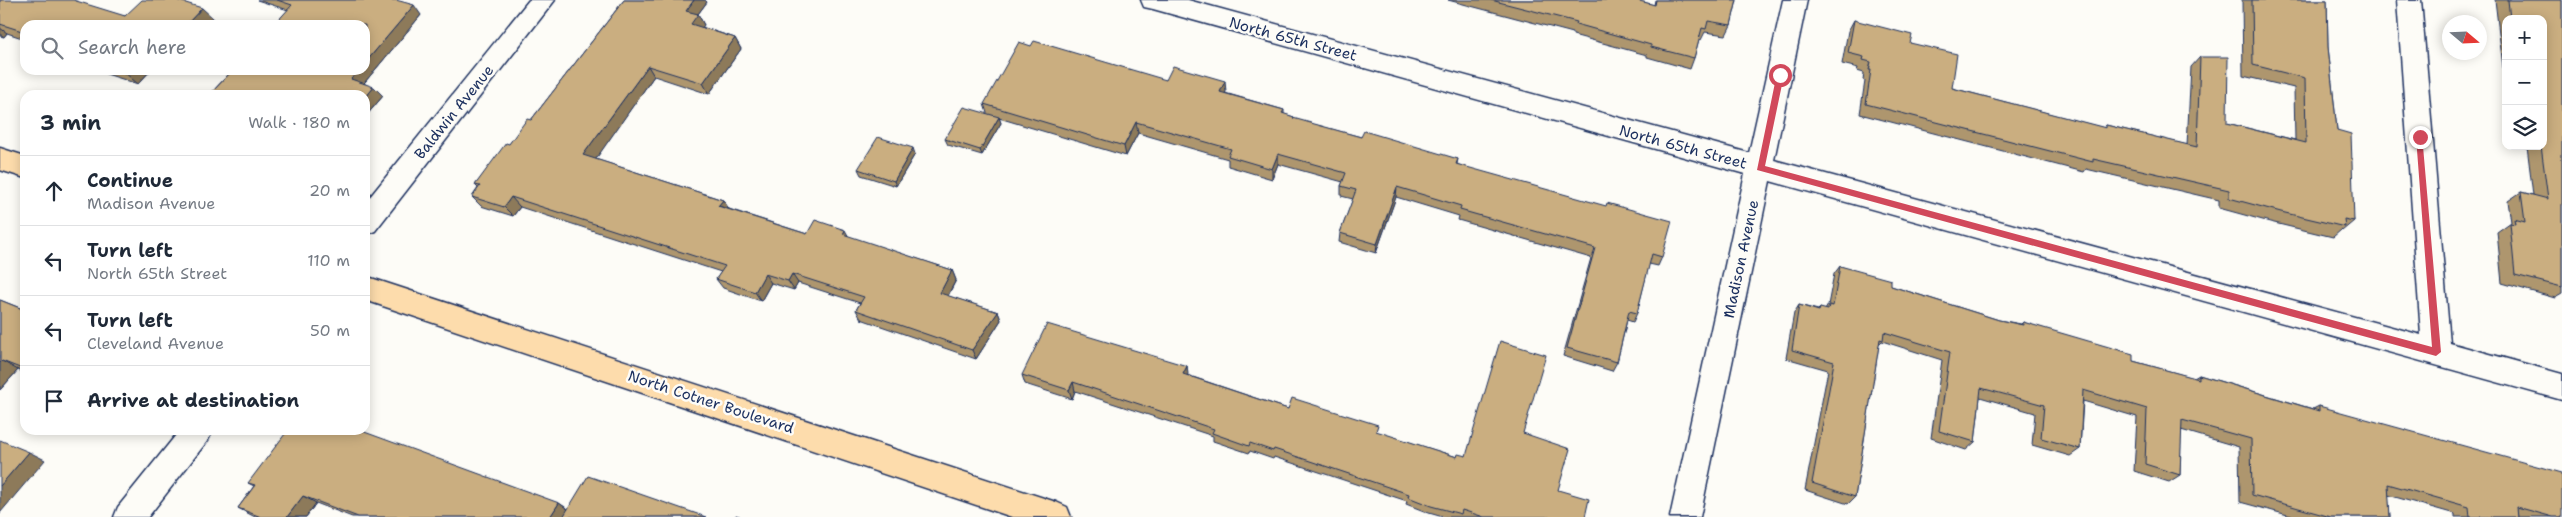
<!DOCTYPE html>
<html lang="en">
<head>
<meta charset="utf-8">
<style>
	:root { --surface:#fff; --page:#f6f6f7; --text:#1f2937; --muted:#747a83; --line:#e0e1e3 }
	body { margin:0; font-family:"Shantell Sans",sans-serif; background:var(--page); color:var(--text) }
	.controls { position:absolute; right:15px; top:15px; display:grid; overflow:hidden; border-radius:10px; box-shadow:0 2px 12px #0003 }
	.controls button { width:45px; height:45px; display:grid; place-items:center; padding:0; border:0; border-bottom:1px solid var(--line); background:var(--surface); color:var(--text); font:25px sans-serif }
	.compass { position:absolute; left:2442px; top:15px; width:45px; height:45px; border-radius:50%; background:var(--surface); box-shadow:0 2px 12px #0003; rotate:109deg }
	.stop { position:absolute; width:15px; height:15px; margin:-11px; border:4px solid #d1495b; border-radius:50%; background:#fff }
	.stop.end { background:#d1495b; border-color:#fff; box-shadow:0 1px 5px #0008 }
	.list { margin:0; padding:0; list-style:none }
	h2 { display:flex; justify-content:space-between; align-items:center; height:65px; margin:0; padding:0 20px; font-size:21px }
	h2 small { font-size:16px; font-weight:400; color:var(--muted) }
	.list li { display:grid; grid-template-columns:32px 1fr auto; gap:15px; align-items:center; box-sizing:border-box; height:70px; padding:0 20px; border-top:1px solid var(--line) }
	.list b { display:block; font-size:19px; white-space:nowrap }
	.list p { margin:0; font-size:16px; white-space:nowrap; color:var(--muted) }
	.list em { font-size:16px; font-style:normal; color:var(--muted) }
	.icon { flex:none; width:28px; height:28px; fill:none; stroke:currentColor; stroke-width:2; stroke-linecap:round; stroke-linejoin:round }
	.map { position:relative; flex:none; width:2562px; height:517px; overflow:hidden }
	.search { position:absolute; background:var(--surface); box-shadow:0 2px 12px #0003; left:20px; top:20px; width:350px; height:55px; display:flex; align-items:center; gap:12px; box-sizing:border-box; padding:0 18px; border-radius:15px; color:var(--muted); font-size:19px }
	.panel { position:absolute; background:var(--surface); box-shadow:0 2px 12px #0003; left:20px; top:90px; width:350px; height:345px; border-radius:15px }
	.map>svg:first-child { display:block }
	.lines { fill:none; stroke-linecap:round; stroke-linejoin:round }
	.minor-casing { stroke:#1b2f5e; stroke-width:3 }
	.major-casing { stroke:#1b2f5e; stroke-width:3 }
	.minor { fill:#fdfcf7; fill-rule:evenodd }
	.major { fill:#fddcac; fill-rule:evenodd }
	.wall { fill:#ae966e; stroke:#1b2f5e }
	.shaded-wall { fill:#8d7a5a; stroke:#1b2f5e }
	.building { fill:#caae80; stroke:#1b2f5e }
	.route { fill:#d1495b }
	.labels { text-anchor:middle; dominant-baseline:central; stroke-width:5; stroke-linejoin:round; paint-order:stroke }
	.street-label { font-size:15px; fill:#1b2f5e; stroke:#fdfcf7 }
</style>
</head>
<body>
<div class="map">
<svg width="2562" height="517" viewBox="0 0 2562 517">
	<rect width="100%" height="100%" fill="#fdfcf7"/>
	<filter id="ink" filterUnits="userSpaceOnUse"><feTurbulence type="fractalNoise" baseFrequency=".02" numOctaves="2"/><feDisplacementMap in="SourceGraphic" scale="10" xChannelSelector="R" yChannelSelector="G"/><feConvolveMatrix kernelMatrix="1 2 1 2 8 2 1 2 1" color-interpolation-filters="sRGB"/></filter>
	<g filter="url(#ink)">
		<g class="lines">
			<g class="minor-casing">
				<path id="minor" d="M529 0H555L375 231 365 235V203Z
					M1141 0H1188L1749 153 1783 0H1807L1774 160 2421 335 2397 0H2421L2450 343 2562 374V400L1770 181 1700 517H1670L1745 174 1153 9 1144 7Z
					M180 430H213L208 440 148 517H114L118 507Z"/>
			</g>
			<g class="major-casing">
				<path id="major" d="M0 148 25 156V178L0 170Z
					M365 276 1056 502 1067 507 1071 517H1012L365 300Z"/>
			</g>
			<use href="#minor" class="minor"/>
			<use href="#major" class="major"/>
		</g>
		<path class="wall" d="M0 0 125 16 214 19 208 25H25V39L7 33 4 37 0 36Z
			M257 0H396L421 15 364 83 383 96 365 117V95H218L213 91 288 10Z
			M624 0H705L707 2 698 14 704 25 702 27 735 38 741 49 709 94 654 76 595 159 723 200 729 209 807 234 849 237 952 270 956 280 948 296 998 312 1001 320 976 359 861 319 856 310 860 303 798 283 794 290 771 283 761 301 723 288 716 279 721 272 520 207 513 216 481 206 472 197 478 188 475 185 509 144 531 120Z
			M1448 0H1636L1654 5 1655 0H1737L1731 25 1726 35 1705 32 1701 40 1699 39 1694 58 1690 69 1647 57V55L1573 35V33Z
			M2242 0H2327L2328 47 2337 130 2354 221 2342 231 2341 230 2333 237 2270 222 2219 208V200L2086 169 2084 172 1860 114 1865 81 1863 80 1864 73 1857 71 1858 68 1842 64 1848 31 1854 20 1910 43 1952 88 2104 128 2106 125 2187 145 2191 67 2200 57 2227 123 2295 140 2294 88 2243 76Z
			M2495 0H2562V294L2555 298 2502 283 2497 232 2511 222 2508 201 2521 192 2533 195 2527 146H2543V19H2506V92Z
			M98 70H151L138 84 100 72Z
			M1166 80 1226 92 1225 93 1284 110V114L1294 117V119L1361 137 1458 159 1457 164 1662 257 1658 266 1649 264 1637 313 1633 322 1627 320 1617 362 1612 371 1563 356 1591 258 1458 220 1459 216 1396 197 1376 253 1339 242 1340 233 1353 199 1341 196V186L1343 182 1278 164 1272 179 1228 166V159L1138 133 1126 156 999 118 1001 123 982 155 948 145 945 139 987 113 984 104Z
			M915 154 896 186 861 175 858 169Z
			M1840 266 1891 286 1999 320 2021 324 2023 322 2133 361 2194 378 2199 375 2313 409 2319 406 2562 517H2455V514L2388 495 2390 517H2295L2240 502 2239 447 2181 430 2180 475 2169 482 2134 471 2137 417 2083 401 2080 449 2070 456 2032 445 2035 413 1980 397 1975 442 1966 450 1931 438 1942 360 1882 341 1879 344 1855 497 1848 504 1805 490 1828 370 1786 358 1794 313 1799 305 1818 310 1820 308 1825 310 1828 305 1834 274Z
			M0 300 25 310V373L18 370 0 390Z
			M1187 366V375L1288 409 1377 432 1457 457 1466 456 1523 433 1558 490 1585 517H1443L1429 513 1406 504 1407 501 1274 457 1273 459 1250 451 1249 453 1213 441V436L1075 391 1072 399 1025 384 1022 375Z
			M248 483 559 503 568 509 706 517H352L316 503 306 517H255L238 508 254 486Z"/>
		<path class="shaded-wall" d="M694 0H705L707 2 698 14 704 25 697 35 691 24 686 11Z
			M414 5 421 15 360 88 351 79 359 70H365V63Z
			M202 8 214 19 208 25H186Z
			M0 28 7 33 4 37 0 34Z
			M735 38 741 49 709 94 703 83Z
			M648 66 654 76 591 166 583 155Z
			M128 70H151L138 84 125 73Z
			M1225 81 1226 92 1221 102 1220 92Z
			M374 87 383 96 365 117V98Z
			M999 117 1001 123 982 155 980 150Z
			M1136 122 1138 133 1126 156 1124 146Z
			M913 148 915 154 896 186 894 181Z
			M1278 154V164L1272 179V169Z
			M1397 187 1396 197 1376 253 1377 244Z
			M511 197 520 207 513 216 504 207Z
			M723 200 729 209 718 206Z
			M845 230 850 239 843 234Z
			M952 270 956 280 944 302 940 293Z
			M765 274 771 283 761 301 755 292Z
			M792 274 798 283 794 290 788 281Z
			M998 312 1001 320 976 359 972 350Z
			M2 361 18 370 0 390V363Z
			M1187 366 1188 374 1185 382 1183 374Z
			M1073 382 1075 391 1072 399 1069 390Z
			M29 452 45 460 0 513V486Z
			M303 496 316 503 306 517H287Z
			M559 503 569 510 564 517H550Z"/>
		<path class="building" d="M0 0H73L125 16 142 0H176L202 8 186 25H25V32L0 24Z
			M277 0H396L414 5 365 63V25H274L292 5Z
			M624 0H694L686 11 698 14 691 24 735 38 703 83 648 66 583 155 723 200 718 206 807 234 815 220 845 230 843 234 952 270 940 293 998 312 972 350 856 310 864 297 792 274 788 281 765 274 755 292 716 279 725 266 511 197 504 207 472 197 480 186 475 185 506 143 509 144 527 119 531 120Z
			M1491 0H1636L1655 5 1656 0H1737L1731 25 1708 21 1706 29 1702 28 1694 58 1651 47V45L1576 24 1577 22Z
			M2252 0H2327L2328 47 2337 130 2351 134 2354 221 2344 219 2345 227 2281 212 2229 198V190L2093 159V162L1866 104 1871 70H1869L1871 62 1863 60 1864 57 1848 53 1854 20 1912 35 1910 43 1957 54 1952 88 2106 128V125L2197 147 2200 57H2228L2227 123 2306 143 2305 78 2253 65Z
			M2508 0H2562V287L2515 275 2510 223 2515 224 2514 219 2525 222 2521 192 2548 199 2541 146H2543V19H2510Z
			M1034 41 1166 80 1173 66 1225 81 1220 92 1284 110 1282 113 1294 117 1293 118 1361 137 1364 131 1458 159 1456 164 1606 206 1607 203 1672 221 1662 257 1652 254 1637 313 1629 311 1617 362 1567 348 1595 248 1460 210 1461 206 1397 187 1377 244 1340 233 1356 190 1341 186 1346 173 1278 154 1272 169 1228 156 1231 149 1136 122 1124 146 984 104 1019 42 1031 46Z
			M115 70H128L125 73Z
			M233 70H359L351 79 374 87 365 98V95H226L213 91Z
			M964 107 999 117 980 150 945 139Z
			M878 137 913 148 894 181 858 169Z
			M1840 266 1891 280V286L1999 320 2023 325V322L2133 354V361L2199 379V375L2319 411V406L2562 473V517H2553L2517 507 2518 517H2470L2469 507 2388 484 2390 517H2331L2252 495 2251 439 2182 420 2180 475 2145 464 2147 409 2083 390 2080 449 2041 438 2044 405 1981 388 1975 442 1939 431 1950 352 1884 332 1883 340 1880 339 1855 497 1812 483 1834 362 1792 350 1799 305 1819 311 1820 308 1828 310 1829 305 1833 306Z
			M0 300 25 310V370L2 361 0 363Z
			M1047 324 1187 366 1183 374 1288 409 1292 398 1378 425 1376 431 1457 457 1458 454 1466 456 1500 341 1546 355 1523 433 1570 449 1558 490 1589 499 1585 517H1484L1462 510 1461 514 1431 506 1408 497 1409 494 1274 449 1273 451 1250 443 1249 446 1212 433 1214 429 1073 382 1069 390 1022 375Z
			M288 430H359L559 503 550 517H358L303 496 287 517H261L238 508 255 485 248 483Z
			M0 440 29 452 0 486Z
			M588 476 706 517H563Z
			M736 515 742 517H735Z"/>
	</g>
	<path class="route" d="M1777 73 1784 75 1765 166 2432 347 2416 137 2422 135 2441 352 2436 356 1757 170Z"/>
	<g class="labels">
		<g class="street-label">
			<text transform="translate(1293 39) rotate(15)">North 65th Street</text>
			<text transform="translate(454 112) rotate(-51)">Baldwin Avenue</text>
			<text transform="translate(1683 147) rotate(15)">North 65th Street</text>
			<text transform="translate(1741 259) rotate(-78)">Madison Avenue</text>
			<text transform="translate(711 402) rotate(18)">North Cotner Boulevard</text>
		</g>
	</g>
</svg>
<div class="controls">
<button>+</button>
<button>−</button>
<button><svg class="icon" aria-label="layers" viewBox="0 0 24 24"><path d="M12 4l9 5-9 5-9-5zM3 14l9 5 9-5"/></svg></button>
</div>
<svg class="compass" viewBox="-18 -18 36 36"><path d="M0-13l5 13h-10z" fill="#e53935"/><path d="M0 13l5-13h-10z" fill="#747a83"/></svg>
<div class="stop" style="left:1780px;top:75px"></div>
<div class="stop end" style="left:2420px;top:137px"></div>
<div class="search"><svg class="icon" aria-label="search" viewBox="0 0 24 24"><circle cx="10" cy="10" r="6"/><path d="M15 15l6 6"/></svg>Search here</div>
<section class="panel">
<h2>3 min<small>Walk · 180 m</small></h2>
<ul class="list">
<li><svg class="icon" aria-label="ahead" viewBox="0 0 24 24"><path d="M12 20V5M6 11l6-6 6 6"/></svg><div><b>Continue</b><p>Madison Avenue</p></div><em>20 m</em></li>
<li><svg class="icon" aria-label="left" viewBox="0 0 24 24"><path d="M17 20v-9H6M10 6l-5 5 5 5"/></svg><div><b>Turn left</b><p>North 65th Street</p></div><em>110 m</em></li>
<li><svg class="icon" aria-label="left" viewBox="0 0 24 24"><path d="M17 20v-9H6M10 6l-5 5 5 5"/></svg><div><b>Turn left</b><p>Cleveland Avenue</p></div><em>50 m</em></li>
<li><svg class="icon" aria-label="arrive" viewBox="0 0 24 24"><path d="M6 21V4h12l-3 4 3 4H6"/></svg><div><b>Arrive at destination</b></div></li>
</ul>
</section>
</div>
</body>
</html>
